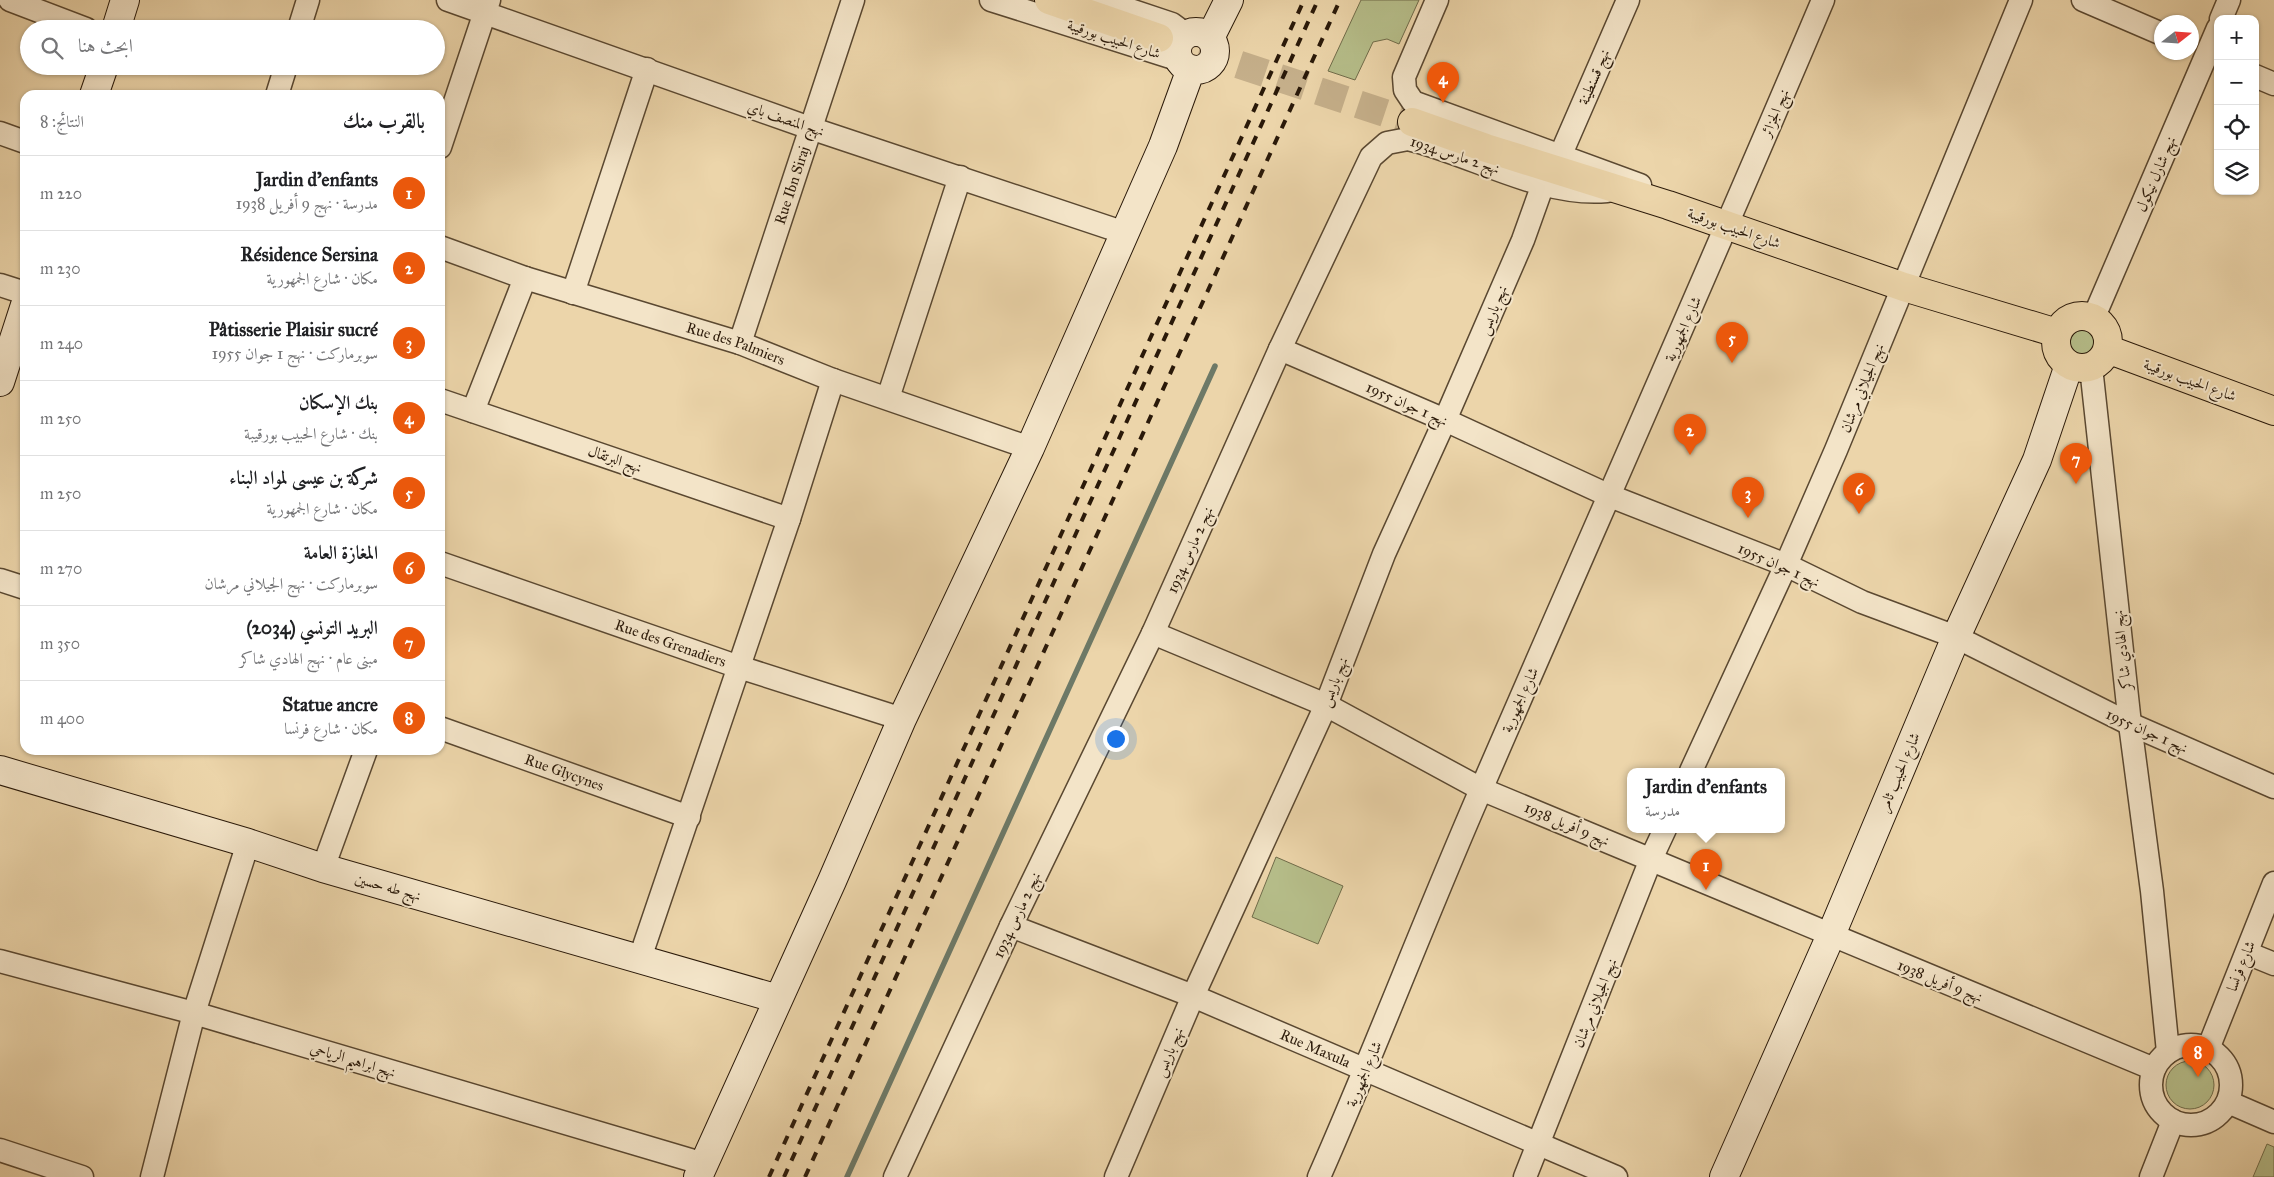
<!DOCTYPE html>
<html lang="ar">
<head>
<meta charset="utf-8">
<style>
	:root { --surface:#fff; --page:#f2f2f2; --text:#202124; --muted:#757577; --line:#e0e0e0; --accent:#ea580c }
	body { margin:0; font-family:"IM FELL Great Primer",Amiri,serif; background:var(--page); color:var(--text); direction:rtl }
	.controls { position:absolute; right:15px; top:15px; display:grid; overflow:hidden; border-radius:10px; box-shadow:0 1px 4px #0004 }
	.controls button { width:45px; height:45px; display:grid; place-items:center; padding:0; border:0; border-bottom:1px solid var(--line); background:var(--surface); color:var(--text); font:25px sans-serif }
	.compass { position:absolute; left:2154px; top:15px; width:45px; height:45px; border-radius:50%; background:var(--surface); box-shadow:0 1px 4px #0004; rotate:73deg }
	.you { position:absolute; left:1115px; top:738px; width:18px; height:18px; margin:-12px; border:4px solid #fff; border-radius:50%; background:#1a73e8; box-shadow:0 0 0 8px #1a73e833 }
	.badge { display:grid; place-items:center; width:32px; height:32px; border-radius:50%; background:var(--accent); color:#fff; font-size:16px; font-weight:700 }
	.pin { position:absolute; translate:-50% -41px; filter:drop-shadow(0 1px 2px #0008) }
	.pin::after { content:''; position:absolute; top:26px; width:18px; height:15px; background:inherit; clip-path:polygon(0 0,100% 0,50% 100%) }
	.popup { position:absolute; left:1627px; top:768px; width:158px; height:65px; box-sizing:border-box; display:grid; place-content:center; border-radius:10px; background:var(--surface); filter:drop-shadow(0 1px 4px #0005); font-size:16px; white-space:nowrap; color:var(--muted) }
	.popup b { font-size:19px; color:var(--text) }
	.popup::after { content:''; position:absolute; left:50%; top:100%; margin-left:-10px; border:10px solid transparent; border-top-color:var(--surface) }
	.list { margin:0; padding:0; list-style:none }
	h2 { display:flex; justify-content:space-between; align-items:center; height:65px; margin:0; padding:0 20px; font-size:21px }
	h2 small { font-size:16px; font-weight:400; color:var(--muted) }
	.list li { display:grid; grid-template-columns:32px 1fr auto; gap:15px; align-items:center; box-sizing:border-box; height:75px; padding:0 20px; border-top:1px solid var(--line) }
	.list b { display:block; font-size:19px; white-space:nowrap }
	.list p { margin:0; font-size:16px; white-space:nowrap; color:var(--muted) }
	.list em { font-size:16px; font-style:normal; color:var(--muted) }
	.icon { flex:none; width:28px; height:28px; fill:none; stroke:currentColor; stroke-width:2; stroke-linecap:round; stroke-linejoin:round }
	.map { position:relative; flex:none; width:2274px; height:1177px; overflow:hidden; direction:ltr }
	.search { position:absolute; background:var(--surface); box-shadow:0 1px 4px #0004; left:20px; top:20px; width:425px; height:55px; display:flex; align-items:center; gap:12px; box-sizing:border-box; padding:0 18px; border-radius:28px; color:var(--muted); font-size:19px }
	.panel { position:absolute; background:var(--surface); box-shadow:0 1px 4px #0004; left:20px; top:90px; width:425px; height:665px; border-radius:15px; direction:rtl }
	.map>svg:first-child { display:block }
	.green { fill:#b6be8a; stroke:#706c4a }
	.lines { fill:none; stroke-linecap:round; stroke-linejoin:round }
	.stream { stroke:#6d7967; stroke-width:5.5 }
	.primary-tunnel { stroke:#c5af8a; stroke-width:28; stroke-dasharray:28 14; stroke-linecap:butt }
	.street-casing { stroke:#5a4831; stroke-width:25 }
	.secondary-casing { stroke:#2a1909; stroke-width:30 }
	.primary-casing { stroke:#2a1909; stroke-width:30 }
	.street { stroke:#f3e4c8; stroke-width:22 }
	.secondary { stroke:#f3e4c8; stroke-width:28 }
	.primary { stroke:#ecd5aa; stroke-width:28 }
	.rail { stroke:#2a1909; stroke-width:4; stroke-dasharray:9 9; stroke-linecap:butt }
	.labels { text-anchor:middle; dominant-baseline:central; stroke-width:4; stroke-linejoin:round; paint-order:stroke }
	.street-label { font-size:15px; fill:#2a1909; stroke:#f3e4c8 }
</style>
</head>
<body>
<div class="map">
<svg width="2274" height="1177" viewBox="0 0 2274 1177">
	<rect width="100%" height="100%" fill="#ecd5aa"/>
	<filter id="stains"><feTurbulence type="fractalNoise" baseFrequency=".004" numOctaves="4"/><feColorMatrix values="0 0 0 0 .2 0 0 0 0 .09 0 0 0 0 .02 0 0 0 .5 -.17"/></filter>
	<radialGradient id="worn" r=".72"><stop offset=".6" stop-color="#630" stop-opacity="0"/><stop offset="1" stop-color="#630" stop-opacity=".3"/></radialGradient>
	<path class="green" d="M1361 0H1419L1399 44 1387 39 1373 42 1355 80 1328 71Z
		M2070 343a13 13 0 1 1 26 0a13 13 0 1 1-26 0Z
		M1276 857 1343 886 1318 944 1252 917Z
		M2166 1085a24 24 0 1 1 48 0a24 24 0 1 1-48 0Z
		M2267 1144 2274 1147V1177H2253Z"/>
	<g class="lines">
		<path class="stream" d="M847 1177 1215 366"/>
		<path class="primary-tunnel" d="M1159 38 1412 122"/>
		<g class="street-casing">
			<g id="street">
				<path d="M10 0 86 29"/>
				<path d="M448 0 810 128 1125 233"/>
				<path d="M991 0 1180 60"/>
				<path d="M1100 0 1172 24 1187 35"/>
				<path d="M1437 0 1404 77 1405 90 1413 102 1640 185"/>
				<path d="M2083 0 2162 34"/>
				<path d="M2221 19 2229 0"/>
				<path d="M299 29 308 0"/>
				<path d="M2255 76 2274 84"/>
				<path d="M277 95 286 66"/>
				<path d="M0 133 25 142"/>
				<path d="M440 147 489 0"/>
				<path d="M1561 154 1628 0"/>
				<path id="s1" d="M440 247 525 278 740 343 833 380 1030 448"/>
				<path d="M0 285 25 293"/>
				<path d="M573 293 647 69"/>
				<path d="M2093 319 2218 28"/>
				<path id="s2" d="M740 343 853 0"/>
				<path d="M1280 349 1445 420 1610 496 1786 565 1862 602 1956 637 2130 724 2274 787"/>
				<path d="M2091 367 2130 724 2152 891 2168 1052"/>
				<path d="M888 398 960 177"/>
				<path d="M440 400 789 519"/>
				<path d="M473 411 525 278"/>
				<path id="s3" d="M440 563 739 667 902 719"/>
				<path d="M0 580 25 588"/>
				<path d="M1153 633 1326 705 1481 789 2154 1069"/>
				<path id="s4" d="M440 728 689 817"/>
				<path d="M1691 771 1786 565 1836 450 2021 0"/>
				<path d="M323 868 366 750"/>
				<path id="s5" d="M1011 926 1193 996 1616 1177"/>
				<path d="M2247 953 2274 964"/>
				<path d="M0 961 194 1013 704 1164"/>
				<path d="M639 961 789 519 833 380"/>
				<circle cx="2191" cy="1085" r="40"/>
				<path d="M2208 1049 2274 883"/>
				<path d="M2228 1102 2274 1122"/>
				<path d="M0 1150 82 1177"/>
				<path d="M152 1177 194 1013 248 843"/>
				<path d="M895 1177 1011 926 1153 633 1280 349 1371 157 1387 143 1408 139C1472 154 1540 197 1607 191"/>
				<path d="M1116 1177 1193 996 1326 705 1384 554 1445 420 1523 240 1543 184"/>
				<path d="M1319 1177C1376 1048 1426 915 1483 785 1596 524 1712 263 1823 0"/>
				<path d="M1525 1177 1651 859 1665 829"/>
				<path d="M2151 1177 2173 1121"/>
			</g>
		</g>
		<g class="secondary-casing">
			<path id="secondary" d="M116 29 125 0
				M1177 51a19 19 0 1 1 38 0a19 19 0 1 1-38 0Z
				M1210 38 1229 0
				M94 95 104 66
				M0 382 25 305
				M0 770 248 843 323 868 778 999
				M698 1177 832 881 902 719 1030 448 1163 146 1191 69
				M1724 1177 1831 935 1956 637 2037 460 2069 365"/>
		</g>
		<g class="primary-casing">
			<path id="primary" d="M1049 0 1159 38
				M1412 122 1486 148 1668 205 1904 287 2057 333
				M2056 342a26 26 0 1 1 52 0a26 26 0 1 1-52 0Z
				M2107 349 2274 411"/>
		</g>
		<use href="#street" class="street"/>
		<use href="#secondary" class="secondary"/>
		<use href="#primary" class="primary"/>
		<path class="rail" d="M769 1177 1304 0
			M784 1177 1318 0
			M805 1177 1340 0"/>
	</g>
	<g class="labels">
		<g class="street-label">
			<text transform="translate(1114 39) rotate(18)">شارع الحبيب بورقيبة</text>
			<text transform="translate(1594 77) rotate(-67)">نهج قسنطينة</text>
			<text transform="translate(1775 113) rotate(-67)">نهج الجزائر</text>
			<text transform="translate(786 119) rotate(19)">نهج المنصف باي</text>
			<text transform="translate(1455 155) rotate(18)">نهج 2 مارس 1934</text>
			<text transform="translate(2156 174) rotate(-67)">نهج شارل نيكول</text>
			<text stroke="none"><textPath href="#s2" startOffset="166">Rue Ibn Siraj</textPath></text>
			<text transform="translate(1734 228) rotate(19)">شارع الحبيب بورقيبة</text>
			<text transform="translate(1493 310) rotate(-67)">نهج باريس</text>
			<text transform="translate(1683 329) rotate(-66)">شارع الجمهورية</text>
			<text stroke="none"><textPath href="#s1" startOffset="311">Rue des Palmiers</textPath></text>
			<text transform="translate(2190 380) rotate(20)">شارع الحبيب بورقيبة</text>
			<text transform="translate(1862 388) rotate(-68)">نهج الجيلاني مرشان</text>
			<text transform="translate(1407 404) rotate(24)">نهج 1 جوان 1955</text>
			<text transform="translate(615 459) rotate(19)">نهج البرتقال</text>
			<text transform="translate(1190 550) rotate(-66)">نهج 2 مارس 1934</text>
			<text transform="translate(1779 565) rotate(24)">نهج 1 جوان 1955</text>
			<text stroke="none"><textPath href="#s3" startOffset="244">Rue des Grenadiers</textPath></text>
			<text transform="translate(2122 650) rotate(-96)">نهج الهادي شاكر</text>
			<text transform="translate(1334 682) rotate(-68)">نهج باريس</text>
			<text transform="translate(1520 700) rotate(-66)">شارع الجمهورية</text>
			<text transform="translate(2147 731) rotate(24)">نهج 1 جوان 1955</text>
			<text transform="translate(1899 772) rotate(-67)">شارع الحبيب ثامر</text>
			<text stroke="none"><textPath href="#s4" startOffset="132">Rue Glycynes</textPath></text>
			<text transform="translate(1567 824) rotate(23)">نهج 9 أفريل 1938</text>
			<text transform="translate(388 887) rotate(16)">نهج طه حسين</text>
			<text transform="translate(1017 915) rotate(-65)">نهج 2 مارس 1934</text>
			<text transform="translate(2241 966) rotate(-68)">شارع فرنسا</text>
			<text transform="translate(1940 981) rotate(22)">نهج 9 أفريل 1938</text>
			<text transform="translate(1595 1003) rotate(-68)">نهج الجيلاني مرشان</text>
			<text stroke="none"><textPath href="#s5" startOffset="328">Rue Maxula</textPath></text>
			<text transform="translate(1169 1052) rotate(-67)">نهج باريس</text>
			<text transform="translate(353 1060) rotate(17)">نهج ابراهيم الرياحي</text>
			<text transform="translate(1364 1074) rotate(-67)">شارع الجمهورية</text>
		</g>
	</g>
	<rect width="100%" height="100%" filter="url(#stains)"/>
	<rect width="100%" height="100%" fill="url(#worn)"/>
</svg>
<div class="controls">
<button>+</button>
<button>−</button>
<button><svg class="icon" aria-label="locate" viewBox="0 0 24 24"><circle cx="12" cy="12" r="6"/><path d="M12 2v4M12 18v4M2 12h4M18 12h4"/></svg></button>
<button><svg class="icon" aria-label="layers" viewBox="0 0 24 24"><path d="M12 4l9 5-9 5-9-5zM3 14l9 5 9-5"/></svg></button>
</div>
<svg class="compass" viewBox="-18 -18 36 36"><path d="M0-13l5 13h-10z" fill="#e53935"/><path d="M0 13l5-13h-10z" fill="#757577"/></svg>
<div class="you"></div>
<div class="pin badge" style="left:1706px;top:890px">1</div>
<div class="popup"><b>Jardin d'enfants</b>مدرسة</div>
<div class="pin badge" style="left:1690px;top:455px">2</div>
<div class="pin badge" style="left:1748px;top:518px">3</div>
<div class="pin badge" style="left:1443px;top:103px">4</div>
<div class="pin badge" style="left:1732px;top:363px">5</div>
<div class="pin badge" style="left:1859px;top:514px">6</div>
<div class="pin badge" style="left:2076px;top:484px">7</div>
<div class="pin badge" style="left:2198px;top:1077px">8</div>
<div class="search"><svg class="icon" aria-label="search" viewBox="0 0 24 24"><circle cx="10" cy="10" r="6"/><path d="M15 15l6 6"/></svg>ابحث هنا</div>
<section class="panel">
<h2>بالقرب منك<small>النتائج: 8</small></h2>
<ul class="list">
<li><span class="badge">1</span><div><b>Jardin d'enfants</b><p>مدرسة · نهج 9 أفريل 1938</p></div><em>220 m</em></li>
<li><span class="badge">2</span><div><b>Résidence Sersina</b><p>مكان · شارع الجمهورية</p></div><em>230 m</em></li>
<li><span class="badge">3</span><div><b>Pâtisserie Plaisir sucré</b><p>سوبرماركت · نهج 1 جوان 1955</p></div><em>240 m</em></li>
<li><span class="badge">4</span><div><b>بنك الإسكان</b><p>بنك · شارع الحبيب بورقيبة</p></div><em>250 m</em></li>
<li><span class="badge">5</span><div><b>شركة بن عيسى لمواد البناء</b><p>مكان · شارع الجمهورية</p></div><em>250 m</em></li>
<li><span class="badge">6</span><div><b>المغازة العامة</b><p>سوبرماركت · نهج الجيلاني مرشان</p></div><em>270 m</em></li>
<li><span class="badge">7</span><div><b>البريد التونسي (2034)</b><p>مبنى عام · نهج الهادي شاكر</p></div><em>350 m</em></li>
<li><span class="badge">8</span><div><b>Statue ancre</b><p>مكان · شارع فرنسا</p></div><em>400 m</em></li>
</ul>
</section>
</div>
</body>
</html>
